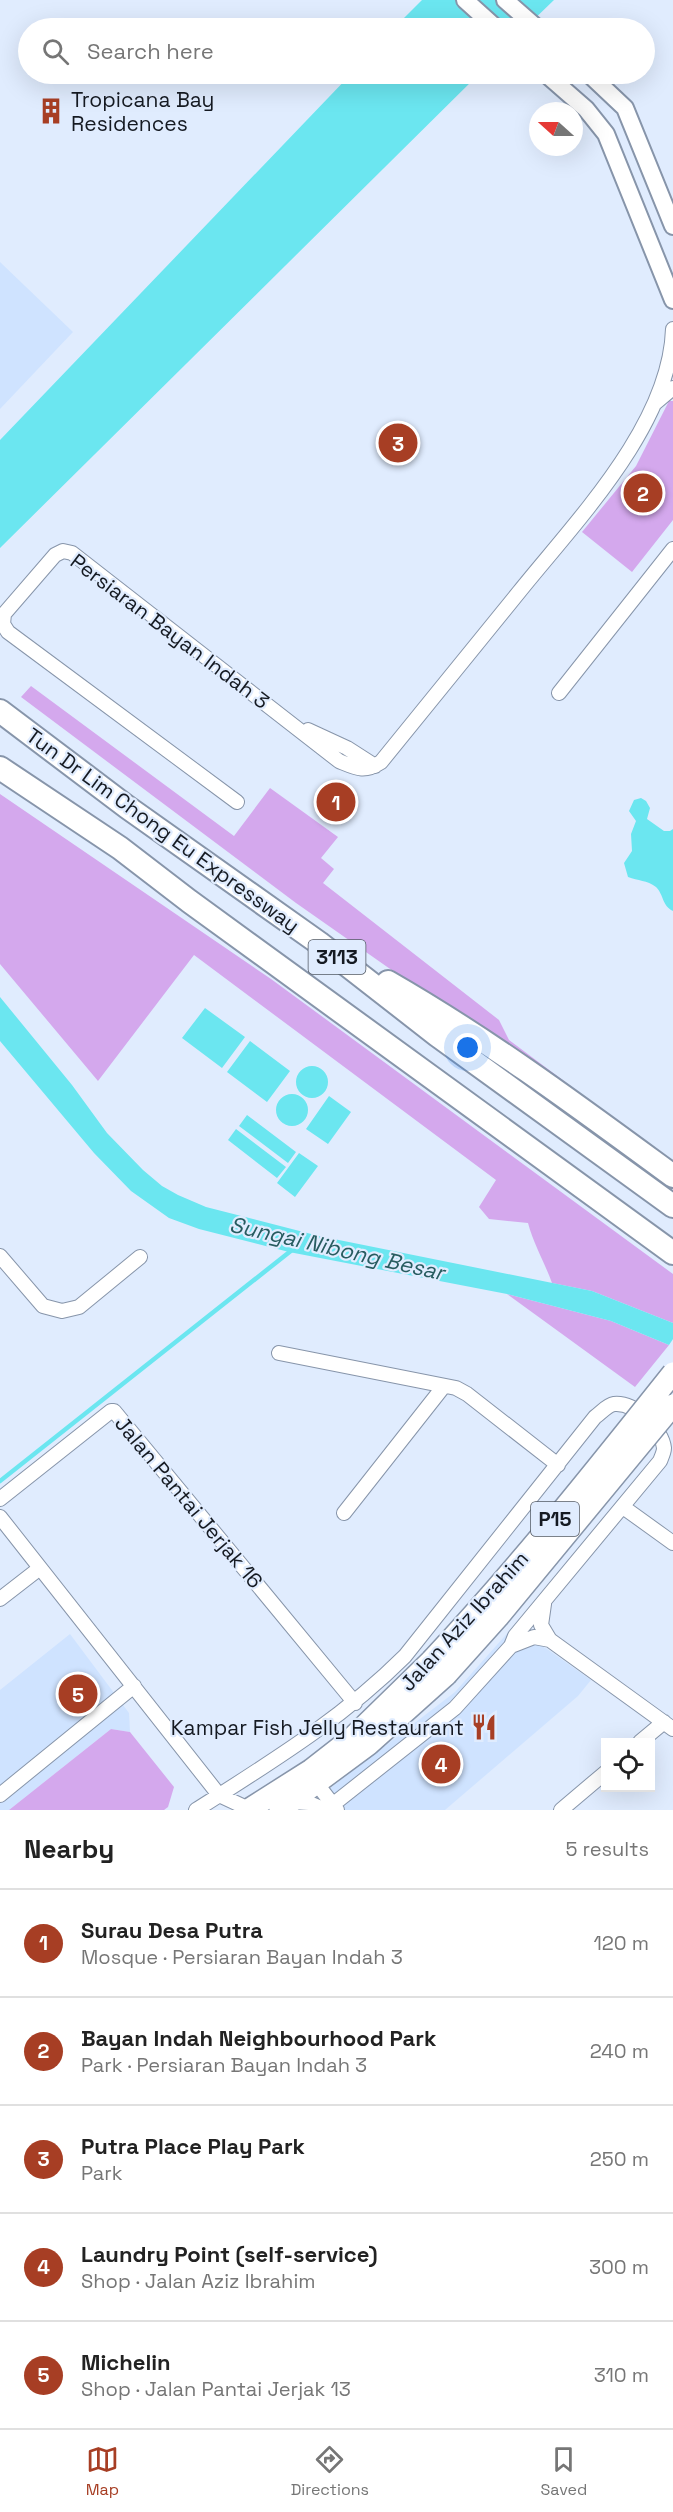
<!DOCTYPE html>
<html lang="en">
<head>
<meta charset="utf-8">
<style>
	:root { --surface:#fff; --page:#f6f6f6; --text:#222; --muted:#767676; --line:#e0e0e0; --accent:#a73e24 }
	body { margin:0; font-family:"Space Grotesk",sans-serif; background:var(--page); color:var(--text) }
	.controls { position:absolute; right:18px; bottom:18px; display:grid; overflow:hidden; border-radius:0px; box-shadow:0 6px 24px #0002 }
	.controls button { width:54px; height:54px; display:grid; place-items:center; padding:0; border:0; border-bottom:2px solid var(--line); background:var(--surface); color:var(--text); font:30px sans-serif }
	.compass { position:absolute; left:529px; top:102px; width:54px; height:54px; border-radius:50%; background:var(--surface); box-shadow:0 6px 24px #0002; rotate:291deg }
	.you { position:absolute; left:468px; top:1048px; width:21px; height:21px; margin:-15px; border:4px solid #fff; border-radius:50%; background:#1a73e8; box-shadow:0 0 0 9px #1a73e833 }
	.badge { display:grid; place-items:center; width:39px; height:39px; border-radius:50%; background:var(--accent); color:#fff; font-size:20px; font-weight:700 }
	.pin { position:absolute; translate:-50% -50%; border:3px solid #fff; box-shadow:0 2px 6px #0006 }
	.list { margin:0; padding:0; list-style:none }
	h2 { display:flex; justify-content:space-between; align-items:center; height:78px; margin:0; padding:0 24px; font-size:26px }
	h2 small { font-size:20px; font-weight:400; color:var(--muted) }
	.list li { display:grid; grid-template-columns:39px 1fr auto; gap:18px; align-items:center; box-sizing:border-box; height:108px; padding:0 24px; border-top:2px solid var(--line) }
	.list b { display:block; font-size:22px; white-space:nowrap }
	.list p { margin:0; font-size:20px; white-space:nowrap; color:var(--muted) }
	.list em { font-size:20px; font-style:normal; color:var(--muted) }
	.icon { flex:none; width:33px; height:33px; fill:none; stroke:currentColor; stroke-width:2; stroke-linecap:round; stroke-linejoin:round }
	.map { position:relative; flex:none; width:673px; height:1810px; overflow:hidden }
	.search { position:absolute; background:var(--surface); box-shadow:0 6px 24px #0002; left:18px; right:18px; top:18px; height:66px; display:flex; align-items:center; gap:15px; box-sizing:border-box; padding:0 21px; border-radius:33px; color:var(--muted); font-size:22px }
	.sheet { height:618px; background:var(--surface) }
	nav { display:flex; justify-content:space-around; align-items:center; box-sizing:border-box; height:84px; border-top:2px solid var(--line); background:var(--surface); font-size:16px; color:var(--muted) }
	nav a { display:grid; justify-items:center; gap:3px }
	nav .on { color:var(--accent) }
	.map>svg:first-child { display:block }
	.built { fill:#cfe3ff }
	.green { fill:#d4a8ed }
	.water { fill:#6be6f0 }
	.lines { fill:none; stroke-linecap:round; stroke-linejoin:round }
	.stream { stroke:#6be6f0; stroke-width:4.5 }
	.minor-casing { stroke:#8795aa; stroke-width:16 }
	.tertiary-casing { stroke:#8795aa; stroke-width:20 }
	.primary-casing { stroke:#8795aa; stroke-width:24 }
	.trunk-casing { stroke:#8795aa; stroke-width:26 }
	.minor { stroke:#fff; stroke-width:14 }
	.tertiary { stroke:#fff; stroke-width:16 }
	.primary { stroke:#fff; stroke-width:21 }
	.trunk { stroke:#fff; stroke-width:22 }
	.primary-bridge-casing { stroke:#8795aa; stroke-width:24; stroke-linecap:butt }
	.primary-bridge { stroke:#fff; stroke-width:21 }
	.labels { text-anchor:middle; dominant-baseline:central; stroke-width:4.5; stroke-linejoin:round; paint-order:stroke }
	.shield { fill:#e0ecfe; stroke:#525964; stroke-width:1.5 }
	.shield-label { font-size:20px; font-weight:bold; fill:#151a22 }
	.poi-label { font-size:21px; fill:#151a22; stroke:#e0ecfe; text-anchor:start }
	.street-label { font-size:21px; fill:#151a22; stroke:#e0ecfe }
	.water-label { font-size:22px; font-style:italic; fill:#275c60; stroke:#e0ecfe }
</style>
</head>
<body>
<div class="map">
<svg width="673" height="1810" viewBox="0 0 673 1810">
	<rect width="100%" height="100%" fill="#e0ecfe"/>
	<path class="built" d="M0 262 73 332 0 409Z
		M511 1629 547 1649 591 1680 578 1696 445 1810H345L329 1789 455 1692Z
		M70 1634 129 1713 130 1732 111 1729 9 1810H0V1690Z"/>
	<path class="green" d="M669 401H673V520L632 572 582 532 636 466Z
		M31 686 234 836 270 788 338 837 321 858 334 869 323 883 499 1020 509 1040 580 1093 393 971 296 903 21 697Z
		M0 794 271 979 673 1274V1323L592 1291 552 1283C544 1261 534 1245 528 1223L489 1219 479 1207 496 1180 194 955 98 1081 0 964Z
		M507 1294 611 1321 669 1345 635 1387Z
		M111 1729 130 1732 174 1787 168 1807 164 1810H9Z"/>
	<path class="water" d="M422 0H554L525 28H394Z
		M351 74H479L0 548V440Z
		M641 798 646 801 650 808 647 819 664 831H670L673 829V911C662 906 664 895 656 887 647 880 638 881 628 877L624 863 632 851 631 834 636 821 629 811 634 800Z
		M0 997 72 1085 107 1133 143 1170 162 1186 178 1195 206 1207 319 1236 592 1291 673 1323V1339L669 1345 611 1321 507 1294 289 1252 199 1229 169 1218 131 1191 94 1153 0 1041Z
		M205 1008 245 1037 222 1068 182 1038Z
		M250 1041 290 1071 267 1102 227 1072Z
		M296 1082a16 16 0 1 1 32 0a16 16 0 1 1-32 0Z
		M276 1110a16 16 0 1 1 32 0a16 16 0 1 1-32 0Z
		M329 1096 351 1112 328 1144 306 1129Z
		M247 1115 296 1152 288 1163 239 1126Z
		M236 1129 286 1167 277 1178 228 1140Z
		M299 1153 318 1166 295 1197 277 1183Z"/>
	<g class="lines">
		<path class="stream" d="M0 1481 292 1250"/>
		<g class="minor-casing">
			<path id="minor" d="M655 403 673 388
				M559 693 673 549
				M308 730 347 748 375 766
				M237 802 8 632 3 624 4 614 55 555 63 551 72 553 339 761C356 768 364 773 381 762 427 705 473 649 519 592 576 521 670 425 673 329
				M0 1256 43 1306 62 1311 79 1307 140 1257
				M279 1353 456 1388 467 1394 558 1465
				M0 1499 111 1411H114L355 1703
				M623 1507 673 1543
				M344 1513 444 1386
				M0 1517 219 1795 249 1809
				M0 1599 40 1568
				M544 1604 541 1625 550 1640 673 1729
				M511 1646 534 1637 550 1640
				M640 1742 664 1722
				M317 1784 337 1810
				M0 1795 134 1686
				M292 1802 309 1803 325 1810
				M196 1810C271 1762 342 1719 405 1656L595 1417C601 1413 607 1405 614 1404 635 1402 662 1429 664 1448 664 1452 662 1456 660 1461L515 1636 511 1646 455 1708 326 1810
				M561 1810 606 1772"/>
		</g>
		<g class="tertiary-casing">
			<path id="tertiary" d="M465 0 496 28
				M505 0 537 28
				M546 74 586 109 606 134 673 300
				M589 74 625 108 673 226"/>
		</g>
		<g class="primary-casing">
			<path id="primary" d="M248 1810 311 1770 352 1738 432 1660
				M280 1810 369 1744 446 1675"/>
		</g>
		<g class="trunk-casing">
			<path id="trunk" d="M0 711 127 807 319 943 437 1035 673 1206
				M0 768 120 848 189 901 673 1253
				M388 982C489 1040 579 1107 673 1176"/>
		</g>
		<use href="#minor" class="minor"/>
		<use href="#tertiary" class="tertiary"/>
		<use href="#primary" class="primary"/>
		<use href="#trunk" class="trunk"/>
		<g class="primary-bridge-casing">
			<path id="primary-bridge" d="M432 1660C517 1569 595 1471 673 1373
				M446 1675 498 1617 673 1405"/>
		</g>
		<use href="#primary-bridge" class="primary-bridge"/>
	</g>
	<defs>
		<g id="building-bare" transform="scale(2.07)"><path d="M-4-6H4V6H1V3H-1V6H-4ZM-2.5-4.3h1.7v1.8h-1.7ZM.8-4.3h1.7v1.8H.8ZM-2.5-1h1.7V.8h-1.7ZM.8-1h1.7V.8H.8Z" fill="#a73e24" stroke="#e0ecfe" stroke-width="2.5" paint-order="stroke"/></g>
		<g id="restaurant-bare" transform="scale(2.07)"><path d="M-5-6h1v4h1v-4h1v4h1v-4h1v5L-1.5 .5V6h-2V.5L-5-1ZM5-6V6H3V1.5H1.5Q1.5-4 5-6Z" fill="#a73e24" stroke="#e0ecfe" stroke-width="2.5" paint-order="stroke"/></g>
	</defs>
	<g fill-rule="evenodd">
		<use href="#building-bare" x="51" y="111"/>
		<use href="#restaurant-bare" x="484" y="1727"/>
	</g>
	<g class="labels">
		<g class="shield">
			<rect x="308.5" y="940" width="57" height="34" rx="4.5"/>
			<rect x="531" y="1502" width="48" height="34" rx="4.5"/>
		</g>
		<g class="shield-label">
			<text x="337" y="957">3113</text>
			<text x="555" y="1519">P15</text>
		</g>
		<g class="poi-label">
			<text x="71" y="99">Tropicana Bay<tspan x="71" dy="24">Residences</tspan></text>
			<text x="464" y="1727" text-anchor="end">Kampar Fish Jelly Restaurant</text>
		</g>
		<g class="street-label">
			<text transform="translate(170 631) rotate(37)">Persiaran Bayan Indah 3</text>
			<text transform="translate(163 830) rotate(36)">Tun Dr Lim Chong Eu Expressway</text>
			<text transform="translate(189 1502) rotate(50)">Jalan Pantai Jerjak 16</text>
			<text transform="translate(464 1621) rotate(-48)">Jalan Aziz Ibrahim</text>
		</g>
		<g class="water-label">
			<text transform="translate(337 1248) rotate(13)">Sungai Nibong Besar</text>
		</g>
	</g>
</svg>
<div class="controls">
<button><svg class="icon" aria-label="locate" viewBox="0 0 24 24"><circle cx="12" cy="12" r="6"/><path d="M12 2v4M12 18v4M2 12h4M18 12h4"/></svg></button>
</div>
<svg class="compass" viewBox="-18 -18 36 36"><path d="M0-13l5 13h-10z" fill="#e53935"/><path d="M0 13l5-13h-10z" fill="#767676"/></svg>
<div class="you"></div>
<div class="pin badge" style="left:336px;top:802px">1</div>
<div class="pin badge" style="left:643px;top:493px">2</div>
<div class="pin badge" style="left:398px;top:443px">3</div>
<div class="pin badge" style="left:441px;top:1764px">4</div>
<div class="pin badge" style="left:78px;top:1694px">5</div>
<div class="search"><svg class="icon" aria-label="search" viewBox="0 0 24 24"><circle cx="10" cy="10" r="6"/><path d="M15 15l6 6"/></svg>Search here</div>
</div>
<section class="sheet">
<h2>Nearby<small>5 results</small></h2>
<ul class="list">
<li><span class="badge">1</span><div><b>Surau Desa Putra</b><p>Mosque · Persiaran Bayan Indah 3</p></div><em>120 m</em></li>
<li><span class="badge">2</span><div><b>Bayan Indah Neighbourhood Park</b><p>Park · Persiaran Bayan Indah 3</p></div><em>240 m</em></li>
<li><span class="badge">3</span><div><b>Putra Place Play Park</b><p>Park</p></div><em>250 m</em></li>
<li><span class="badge">4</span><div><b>Laundry Point (self-service)</b><p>Shop · Jalan Aziz Ibrahim</p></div><em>300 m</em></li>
<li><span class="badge">5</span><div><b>Michelin</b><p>Shop · Jalan Pantai Jerjak 13</p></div><em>310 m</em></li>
</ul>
</section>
<nav>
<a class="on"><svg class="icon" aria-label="map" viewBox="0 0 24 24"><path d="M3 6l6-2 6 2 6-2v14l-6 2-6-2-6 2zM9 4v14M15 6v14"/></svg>Map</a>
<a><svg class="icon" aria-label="directions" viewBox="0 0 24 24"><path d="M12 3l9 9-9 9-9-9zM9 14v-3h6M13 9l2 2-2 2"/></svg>Directions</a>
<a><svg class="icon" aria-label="saved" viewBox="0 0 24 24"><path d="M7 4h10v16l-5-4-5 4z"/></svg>Saved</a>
</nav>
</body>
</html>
